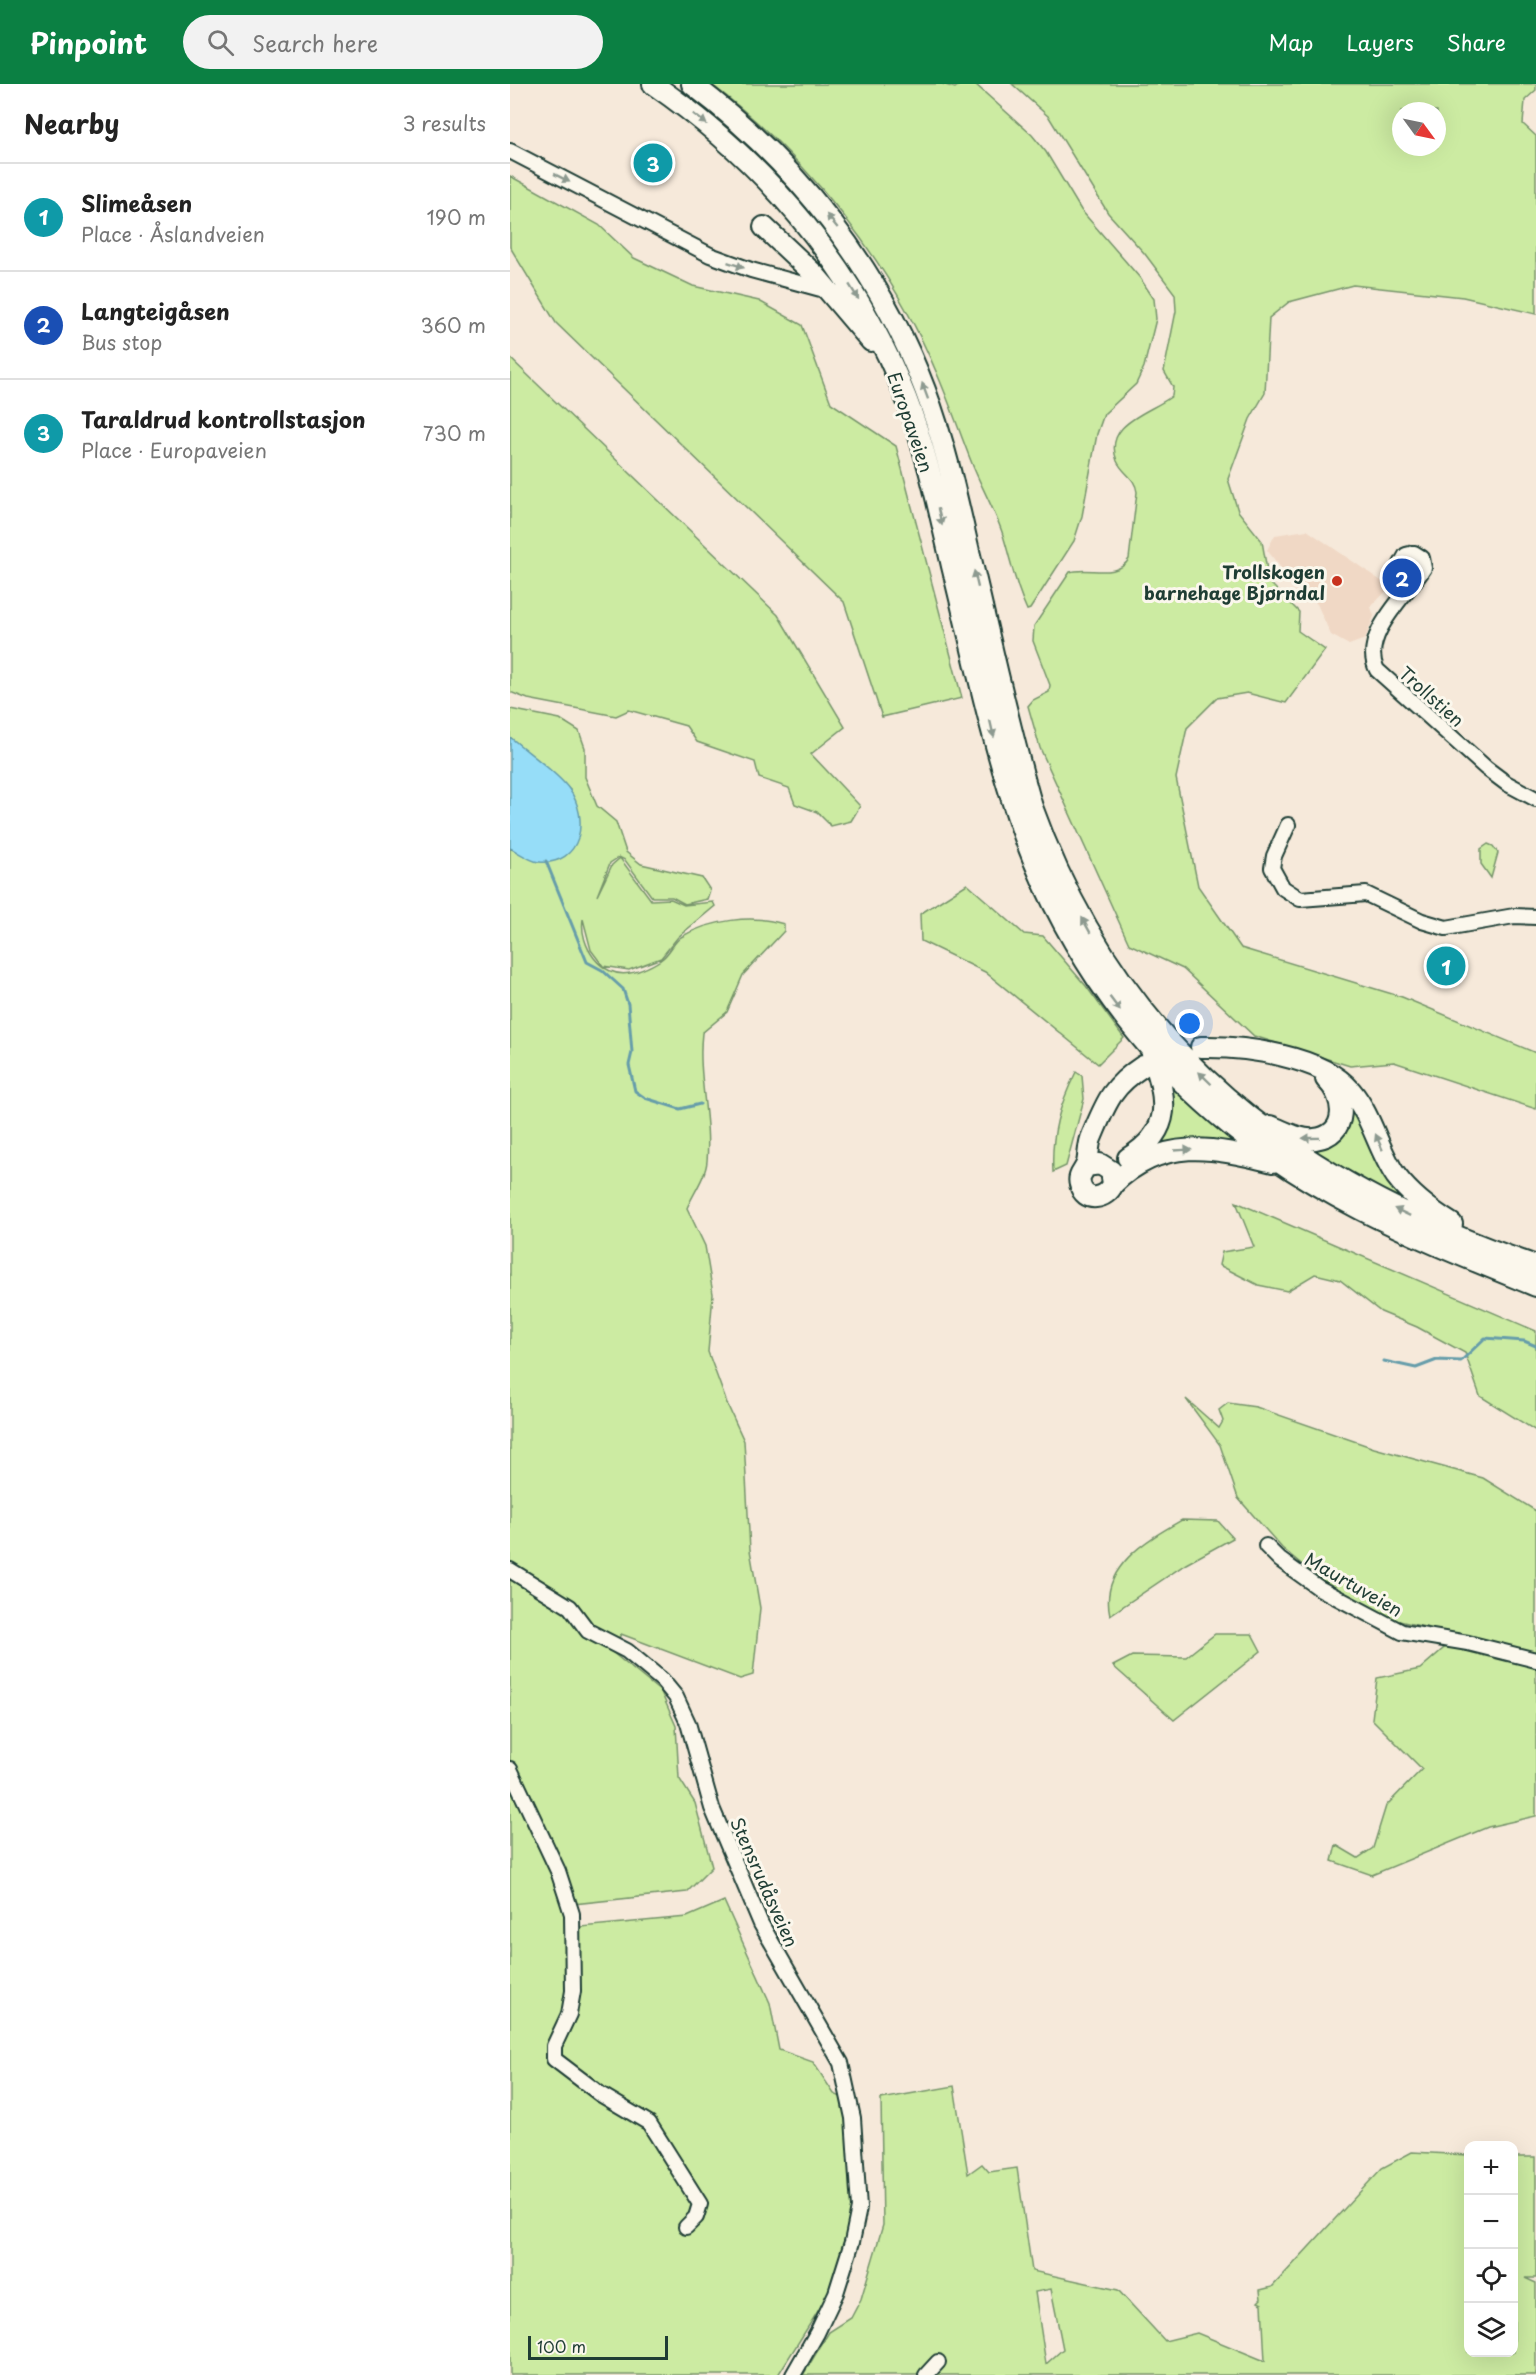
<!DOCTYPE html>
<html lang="en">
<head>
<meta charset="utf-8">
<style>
	:root { --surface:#fff; --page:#f2f2f2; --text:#222; --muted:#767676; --line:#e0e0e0; --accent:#0b8043 }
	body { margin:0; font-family:"Playpen Sans",sans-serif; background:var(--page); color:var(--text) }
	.controls { position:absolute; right:18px; bottom:18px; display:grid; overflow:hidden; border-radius:12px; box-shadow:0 6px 24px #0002 }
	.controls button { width:54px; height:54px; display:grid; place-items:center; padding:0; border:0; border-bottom:2px solid var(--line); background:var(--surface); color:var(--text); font:30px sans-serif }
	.compass { position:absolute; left:882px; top:18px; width:54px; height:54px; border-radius:50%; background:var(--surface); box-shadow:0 6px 24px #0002; rotate:123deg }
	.scale { position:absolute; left:18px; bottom:15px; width:140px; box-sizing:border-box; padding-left:6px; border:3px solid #1f3d34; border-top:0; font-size:16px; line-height:21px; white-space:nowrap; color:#1f3d34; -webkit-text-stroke:4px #fbf7ec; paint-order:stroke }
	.you { position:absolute; left:680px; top:940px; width:21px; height:21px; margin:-15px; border:4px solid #fff; border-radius:50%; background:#1a73e8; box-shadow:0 0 0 9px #1a73e833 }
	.badge { display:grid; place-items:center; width:39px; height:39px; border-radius:50%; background:var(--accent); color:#fff; font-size:20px; font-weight:700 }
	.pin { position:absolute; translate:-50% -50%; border:3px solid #fff; box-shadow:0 2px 6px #0006 }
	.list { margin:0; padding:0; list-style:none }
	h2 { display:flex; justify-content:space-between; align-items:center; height:78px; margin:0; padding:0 24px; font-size:26px }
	h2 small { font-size:20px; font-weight:400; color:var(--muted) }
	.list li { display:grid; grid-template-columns:39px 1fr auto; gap:18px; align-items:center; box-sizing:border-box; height:108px; padding:0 24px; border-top:2px solid var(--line) }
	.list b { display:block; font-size:22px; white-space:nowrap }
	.list p { margin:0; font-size:20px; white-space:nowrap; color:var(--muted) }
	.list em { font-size:20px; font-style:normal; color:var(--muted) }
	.icon { flex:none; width:33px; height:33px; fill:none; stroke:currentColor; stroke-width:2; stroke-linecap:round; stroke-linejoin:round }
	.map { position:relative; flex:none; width:1026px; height:2291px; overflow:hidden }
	header { display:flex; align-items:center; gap:36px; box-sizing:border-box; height:84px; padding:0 30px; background:var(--accent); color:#fff }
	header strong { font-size:28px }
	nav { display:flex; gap:33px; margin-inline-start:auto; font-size:21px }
	.search { width:420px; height:54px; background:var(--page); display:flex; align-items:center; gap:15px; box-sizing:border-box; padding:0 21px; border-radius:33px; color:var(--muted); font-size:22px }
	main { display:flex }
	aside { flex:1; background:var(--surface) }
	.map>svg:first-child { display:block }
	.built { fill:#f0d8c5 }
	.green { fill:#cceba2; stroke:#76946b; stroke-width:1.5; fill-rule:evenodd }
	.water { fill:#96ddf8; stroke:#669daa; stroke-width:1.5 }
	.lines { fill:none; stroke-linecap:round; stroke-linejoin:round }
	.stream { stroke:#669daa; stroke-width:3 }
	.minor-casing { stroke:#1f3d34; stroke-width:18 }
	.highway-casing { stroke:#1f3d34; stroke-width:24 }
	.minor { stroke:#fbf7ec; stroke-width:14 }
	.highway { stroke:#fbf7ec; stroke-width:20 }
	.oneway { fill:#8d9a90 }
	.poi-dot { fill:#c8321e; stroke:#fbf7ec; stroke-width:2 }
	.labels { text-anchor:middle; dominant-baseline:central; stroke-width:6; stroke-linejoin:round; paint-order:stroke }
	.street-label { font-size:18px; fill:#1f3d34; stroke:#fbf7ec }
	.poi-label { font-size:18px; font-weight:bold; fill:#1f3d34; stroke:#fbf7ec; text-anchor:end }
</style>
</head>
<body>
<header>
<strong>Pinpoint</strong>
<div class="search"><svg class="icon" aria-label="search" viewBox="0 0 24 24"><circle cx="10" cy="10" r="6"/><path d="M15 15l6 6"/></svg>Search here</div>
<nav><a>Map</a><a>Layers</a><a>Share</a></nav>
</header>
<main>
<aside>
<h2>Nearby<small>3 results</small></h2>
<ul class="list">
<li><span class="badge" style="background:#0f9aa8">1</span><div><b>Slimeåsen</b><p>Place · Åslandveien</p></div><em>190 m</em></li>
<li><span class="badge" style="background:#1a4fb4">2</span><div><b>Langteigåsen</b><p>Bus stop</p></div><em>360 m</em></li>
<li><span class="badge" style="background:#0f9aa8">3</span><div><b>Taraldrud kontrollstasjon</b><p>Place · Europaveien</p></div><em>730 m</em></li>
</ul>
</aside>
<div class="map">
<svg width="1026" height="2291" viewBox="0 0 1026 2291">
	<rect width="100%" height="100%" fill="#f6e9da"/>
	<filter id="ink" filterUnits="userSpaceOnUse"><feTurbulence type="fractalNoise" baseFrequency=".0167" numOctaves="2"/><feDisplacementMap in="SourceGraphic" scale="12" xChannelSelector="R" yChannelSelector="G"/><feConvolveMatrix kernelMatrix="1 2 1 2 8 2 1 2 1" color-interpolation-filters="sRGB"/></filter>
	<g filter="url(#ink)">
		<path class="built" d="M797 446 880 503 861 523 864 532 855 555 839 561 821 551 807 520 774 488 757 466 765 451Z"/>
		<path class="green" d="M201 0H432L445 4 451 0H465L522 51 536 68 571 126 630 194 644 215 646 235 634 283 626 300 594 330 587 350 572 432 564 457 520 525 517 526C504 498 501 476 492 448 484 424 470 401 461 377 450 349 440 320 428 292 380 177 299 75 201 0Z
			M502 0H1026V6L1015 16 1013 40 1026 52V230L953 213 843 201 779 218 759 234 755 309 740 335 718 395 728 427 752 457 759 498 789 528 788 547 815 566 776 619 737 609 707 614 677 644 666 694 688 802 731 864 892 913 1026 969V1025L884 978 840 982 744 952 673 885 619 860 530 664 518 622 523 616 539 608 540 601 523 557 524 542 560 488C579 482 606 496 619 475L627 408C625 393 613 390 607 377 592 339 642 328 662 312L663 303 654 287 666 227 665 210 635 170 598 129 539 33ZM891 27H927V63H891Z
			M0 92 89 141 124 174 183 202 249 217 292 241 321 319 386 362 452 614 372 633 334 518 46 239 0 163Z
			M0 274 268 531 335 643 301 670 350 722 341 737 321 742 307 728 285 720 279 704 249 694 245 678 187 658 176 642 119 626 106 632 18 615 0 608Z
			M0 625 50 635 69 647 75 664V693L87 722 106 738 116 768 131 780 192 794 200 806 197 815 175 820 162 813H142L115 776 109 773 100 779 87 812 102 781 110 774 141 816 161 815 174 821 203 818 205 822 168 853 151 874 119 886 93 882 81 866 73 835C69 861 91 895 120 889 129 888 146 880 153 874 160 868 164 858 171 853 200 836 242 830 274 840V847L233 891 217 928 192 949C187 991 201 1034 197 1077 196 1092 183 1110 177 1124L195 1162 203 1210 198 1268 218 1322 234 1357 240 1466 250 1524 243 1591 230 1595 111 1550 102 1568 151 1608 166 1642 169 1694 185 1719 202 1783 177 1808 54 1821 60 1844 177 1833 214 1817 260 1919 269 1966 303 1978 324 2010 340 2017 337 2053 345 2119 340 2161 315 2216 268 2291H0V764L28 778 60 706 0 653Z
			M978 760 983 762 988 769 981 794 971 780V765Z
			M457 800 514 850 533 852 576 902 614 954 588 980 475 888 411 857 410 830Z
			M566 988 572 992 574 1015 556 1082 543 1088C541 1050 549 1022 566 988Z
			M654 995 730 1062 648 1060Z
			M834 1011 918 1128 872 1108 798 1065 808 1059Z
			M726 1118 1026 1247V1347L970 1312 955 1269 907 1243 871 1228 830 1196 805 1190 777 1207 748 1201 709 1181 712 1168 744 1163Z
			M676 1315 709 1344 713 1337 709 1326 718 1319 746 1323 864 1364 973 1394 1026 1427V1732L978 1743 862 1791 822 1777 826 1761 848 1774 863 1764 876 1722 912 1685 862 1635 867 1594 910 1585 934 1564 923 1545 885 1536 812 1497 772 1464 728 1414 710 1361Z
			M672 1436 708 1437 723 1454 676 1480 600 1531C589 1483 637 1456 672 1436Z
			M705 1550H742L751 1567 664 1636 603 1582 622 1572 676 1573Z
			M444 2002 458 2090 472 2080 479 2088 507 2084 522 2187 608 2206 655 2257 687 2249 755 2277 752 2220 748 2218 751 2215 750 2206 762 2203 872 2084 902 2068 958 2071V2268H1004V2073H1026V2194H1015L1026 2199V2291H293L319 2248 341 2234 351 2215 373 2141 371 2015ZM541 2205 553 2265 536 2280 525 2208Z"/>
		<path class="water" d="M0 653C16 667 48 689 59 705 80 734 72 782 29 778 20 777 8 768 0 764Z"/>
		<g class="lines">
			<path class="stream" d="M36 777 77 878 92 886 113 905 118 920 122 968 119 981 125 1007 135 1014 170 1025 190 1020
				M874 1277 906 1284 927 1276 951 1277 975 1254 1014 1257 1026 1262"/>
			<g class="minor-casing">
				<path id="minor" d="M0 67 200 171 241 186 318 207
					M895 507 891 480 896 471 904 469 912 474 914 484C897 511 849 552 867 586L976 684 996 699 1026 715
					M778 741 764 772 762 784 773 804 790 815 856 810 912 837 936 844 1004 832 1026 833
					M756 1462 770 1476 809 1504 892 1548 958 1559 1026 1576
					M0 1486 60 1523 78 1547 117 1567 152 1596 166 1613 178 1639 202 1724 251 1840 331 1979 343 2034 349 2124 342 2158 326 2209 307 2249 283 2291
					M0 1685 48 1787 62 1830 63 1907 59 1930 44 1962V1975L90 2010 139 2039 190 2120 186 2133 176 2143
					M416 2291 428 2278"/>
			</g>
			<g class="highway-casing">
				<path id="highway" d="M143 0C257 79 345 184 396 314 417 368 429 426 442 482 463 566 480 652 508 734 546 848 616 953 708 1031 804 1114 911 1155 1026 1202
					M182 0C286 79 368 182 415 306 434 356 446 410 458 463 479 550 497 637 522 723 610 968 785 1100 1026 1182
					M254 143 305 191 361 257
					M691 963C735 962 812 972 841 1007 862 1032 868 1066 886 1092 901 1112 921 1127 942 1140
					M760 1042C774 1047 790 1057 805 1055 839 1051 836 1013 816 995
					M618 1074C665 1046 656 1014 642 970
					M576 1082 590 1080 601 1087 603 1100C597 1115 574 1120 570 1100 567 1091 575 1087 577 1079 579 1071 578 1060 582 1052 596 1019 601 1003 633 982
					M603 1100C653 1052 702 1063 763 1078"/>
			</g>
			<use href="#minor" class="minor"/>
			<use href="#highway" class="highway"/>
		</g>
		<defs><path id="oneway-solid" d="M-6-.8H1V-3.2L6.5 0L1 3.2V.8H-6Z" transform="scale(1.5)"/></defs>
		<g class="oneway">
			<use href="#oneway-solid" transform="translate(190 35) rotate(38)"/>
			<use href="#oneway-solid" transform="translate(52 94) rotate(27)"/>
			<use href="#oneway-solid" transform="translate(322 137) rotate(-129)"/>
			<use href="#oneway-solid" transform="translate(226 181) rotate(19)"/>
			<use href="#oneway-solid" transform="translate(344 208) rotate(58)"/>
			<use href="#oneway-solid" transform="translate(415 307) rotate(-110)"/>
			<use href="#oneway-solid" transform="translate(430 433) rotate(76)"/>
			<use href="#oneway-solid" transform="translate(466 495) rotate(-103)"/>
			<use href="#oneway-solid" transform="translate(482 645) rotate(77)"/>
			<use href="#oneway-solid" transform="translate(576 841) rotate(-119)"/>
			<use href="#oneway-solid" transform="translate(605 920) rotate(53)"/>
			<use href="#oneway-solid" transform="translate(695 994) rotate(-136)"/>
			<use href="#oneway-solid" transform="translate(801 1054) rotate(179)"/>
			<use href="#oneway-solid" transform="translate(869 1058) rotate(-114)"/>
			<use href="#oneway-solid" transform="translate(673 1066) rotate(-3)"/>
			<use href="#oneway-solid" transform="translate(892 1128) rotate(-155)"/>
		</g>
	</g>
	<circle class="poi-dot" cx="827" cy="497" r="6"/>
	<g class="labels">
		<g class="street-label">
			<text transform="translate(401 338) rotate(71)">Europaveien</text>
			<text transform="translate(922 612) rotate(42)">Trollstien</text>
			<text transform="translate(844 1500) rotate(30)">Maurtuveien</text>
			<text transform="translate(255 1798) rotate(66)">Stensrudåsveien</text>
		</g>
		<g class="poi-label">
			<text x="815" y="487">Trollskogen<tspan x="815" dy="21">barnehage Bjørndal</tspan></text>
		</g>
	</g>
</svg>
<div class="controls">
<button>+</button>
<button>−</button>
<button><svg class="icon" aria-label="locate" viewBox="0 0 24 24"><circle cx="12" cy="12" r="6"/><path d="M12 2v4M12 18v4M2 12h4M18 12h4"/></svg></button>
<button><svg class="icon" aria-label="layers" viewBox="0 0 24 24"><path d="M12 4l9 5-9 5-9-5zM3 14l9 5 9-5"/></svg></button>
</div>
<svg class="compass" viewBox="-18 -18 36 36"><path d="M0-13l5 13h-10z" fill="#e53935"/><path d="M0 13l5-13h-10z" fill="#767676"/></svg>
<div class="scale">100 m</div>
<div class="you"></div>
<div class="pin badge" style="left:936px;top:882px;background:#0f9aa8">1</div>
<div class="pin badge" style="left:892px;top:494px;background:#1a4fb4">2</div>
<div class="pin badge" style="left:143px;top:79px;background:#0f9aa8">3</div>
</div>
</main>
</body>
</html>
